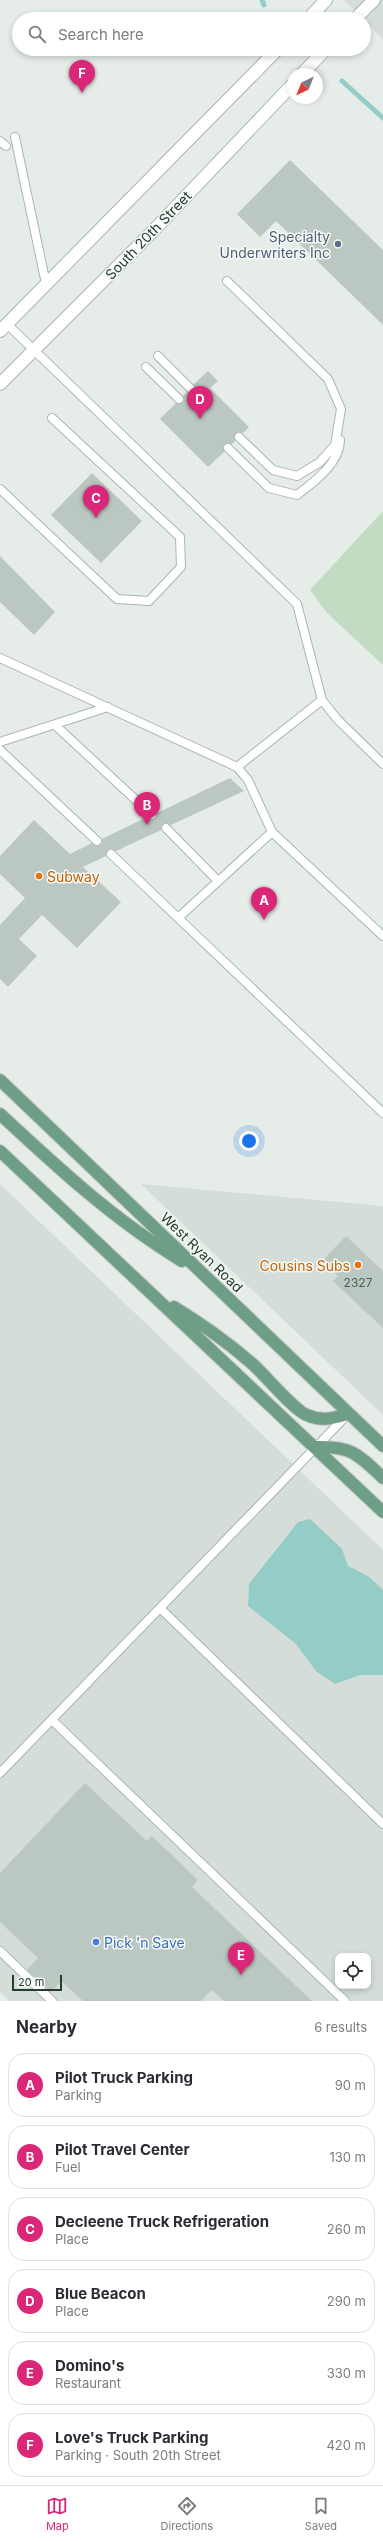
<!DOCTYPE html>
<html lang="en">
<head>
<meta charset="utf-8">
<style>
	:root { --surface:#fff; --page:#f7f7f7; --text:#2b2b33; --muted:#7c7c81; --line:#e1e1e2; --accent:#db2777 }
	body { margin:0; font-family:Inter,sans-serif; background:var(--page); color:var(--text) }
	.controls { position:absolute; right:12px; bottom:12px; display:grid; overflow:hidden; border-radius:8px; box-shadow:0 2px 6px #0003 }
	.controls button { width:36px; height:36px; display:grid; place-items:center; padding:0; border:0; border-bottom:1px solid var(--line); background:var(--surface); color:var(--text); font:20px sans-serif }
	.compass { position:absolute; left:287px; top:68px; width:36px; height:36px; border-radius:50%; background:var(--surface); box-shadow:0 2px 6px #0003; rotate:223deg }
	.scale { position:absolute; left:12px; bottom:10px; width:50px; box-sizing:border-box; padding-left:4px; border:2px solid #263e32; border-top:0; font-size:11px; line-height:14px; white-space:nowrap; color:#263e32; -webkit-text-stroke:3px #f6faf7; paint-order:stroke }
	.you { position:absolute; left:249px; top:1141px; width:14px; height:14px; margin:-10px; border:3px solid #fff; border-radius:50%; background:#1a73e8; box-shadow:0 0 0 6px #1a73e833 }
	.badge { display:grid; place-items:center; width:26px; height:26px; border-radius:50%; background:var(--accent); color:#fff; font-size:13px; font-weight:700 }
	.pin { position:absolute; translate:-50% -33px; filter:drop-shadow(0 1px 2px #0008) }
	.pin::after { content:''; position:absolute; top:21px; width:14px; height:12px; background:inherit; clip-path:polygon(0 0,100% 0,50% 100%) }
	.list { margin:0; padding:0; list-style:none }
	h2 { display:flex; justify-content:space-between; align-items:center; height:52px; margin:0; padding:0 16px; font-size:17px }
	h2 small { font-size:13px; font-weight:400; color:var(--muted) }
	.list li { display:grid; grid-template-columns:26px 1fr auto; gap:12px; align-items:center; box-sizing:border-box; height:64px; margin:0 8px 8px; padding:0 8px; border:1px solid var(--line); border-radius:16px }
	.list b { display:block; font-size:15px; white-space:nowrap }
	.list p { margin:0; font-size:13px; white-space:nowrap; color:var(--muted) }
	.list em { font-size:13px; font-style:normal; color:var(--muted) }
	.icon { flex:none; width:22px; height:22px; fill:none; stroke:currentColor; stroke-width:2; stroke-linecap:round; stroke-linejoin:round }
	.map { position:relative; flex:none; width:383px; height:2001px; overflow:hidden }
	.search { position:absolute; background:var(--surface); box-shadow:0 2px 6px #0003; left:12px; right:12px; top:12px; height:44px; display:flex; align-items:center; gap:10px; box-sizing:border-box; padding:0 14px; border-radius:22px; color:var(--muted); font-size:15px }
	.sheet { height:484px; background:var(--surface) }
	nav { display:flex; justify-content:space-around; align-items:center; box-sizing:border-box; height:56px; border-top:1px solid var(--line); background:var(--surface); font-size:11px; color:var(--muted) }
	nav a { display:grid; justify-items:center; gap:2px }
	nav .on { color:var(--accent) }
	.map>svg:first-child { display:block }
	.built { fill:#d4ddd7; fill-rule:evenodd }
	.green { fill:#c1dcc2 }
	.water { fill:#94ccc8 }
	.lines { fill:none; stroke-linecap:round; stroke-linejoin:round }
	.stream { stroke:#94ccc8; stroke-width:5 }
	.building { fill:#bbc8c1 }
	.service-casing { stroke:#a9b5ae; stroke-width:10 }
	.minor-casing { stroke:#a9b5ae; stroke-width:14 }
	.primary-casing { stroke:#c2c9c6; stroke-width:14 }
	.service { stroke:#fff; stroke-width:8 }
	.minor { stroke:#fff; stroke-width:12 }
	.primary { stroke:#6f9e87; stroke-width:12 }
	.service-dot { fill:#5c6f8a; stroke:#f6faf7; stroke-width:1.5 }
	.food-dot { fill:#e8710a; stroke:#f6faf7; stroke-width:1.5 }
	.shop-dot { fill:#3f7fe0; stroke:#f6faf7; stroke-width:1.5 }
	.labels { text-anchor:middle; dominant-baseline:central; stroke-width:3; stroke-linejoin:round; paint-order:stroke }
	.number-label { font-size:12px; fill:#4b6056 }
	.street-label { font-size:14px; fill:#263e32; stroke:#f6faf7 }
	.service-label { font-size:14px; fill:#4e5e75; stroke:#f6faf7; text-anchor:end }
	.food-label { font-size:14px; fill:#c56008; stroke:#f6faf7; text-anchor:start }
	.shop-label { font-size:14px; fill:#366cbe; stroke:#f6faf7; text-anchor:start }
</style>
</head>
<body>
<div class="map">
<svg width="383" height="2001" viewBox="0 0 383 2001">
	<rect width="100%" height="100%" fill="#e6ede8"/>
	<path class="built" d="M344 0H383V40L364 19Z
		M0 1184 383 1550V2001H10L0 1992ZM338 1956H368V1986H338Z
		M141 1184 383 1206V1415Z"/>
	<path class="green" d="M383 511V665L327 613 310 590Z"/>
	<path class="water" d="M310 1519 342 1549 348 1566 368 1576 383 1590V1675H360L335 1684 316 1671 296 1644 248 1606 249 1584 298 1522Z"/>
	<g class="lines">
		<path class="stream" d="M262 0 264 5
			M342 81 383 118"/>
	</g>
	<path class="building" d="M290 160 383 250V325L276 221 260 237 237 214Z
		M208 371 218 381 210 388 249 427 243 433H235V441L232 444H224V452L208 467 160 419 176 403H183V396L187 392H194V384Z
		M92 473 142 521 101 563 51 515Z
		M0 556 55 612 34 635 0 602Z
		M230 778 244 791 171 825 164 823 161 826V830L116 851 109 849 106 856 83 867 121 902 77 948 42 915 19 939 37 956 8 987 0 979V925L25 898 0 874V856L34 820 70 854 92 843 99 846 102 843V839L147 817 154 820 157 817V813Z
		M346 1236 383 1271V1328L333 1281 338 1276 322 1261Z
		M85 1783 147 1841 152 1836 198 1880 192 1887 312 2001H224L212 1990 201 2001H83L61 1981 51 1992 27 1970 38 1958 0 1922V1873Z"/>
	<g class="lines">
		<g class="service-casing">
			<path id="service" d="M15 137 46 284
				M0 141 6 146
				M227 281 328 379 341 409 335 445 320 462 297 476 273 470 239 437
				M7 324 297 604 322 700 337 719 383 764
				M158 356 190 388
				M146 367 179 399
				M228 448 269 488 297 495C314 482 340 463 340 440
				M0 489 117 599 149 601 181 567 180 537 52 418
				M0 658 237 767 248 780 272 832 383 936
				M55 725 152 815
				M0 742 108 707
				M0 750 97 841
				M237 767 322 700
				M166 828 218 881
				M111 854 383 1113
				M178 918 272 832
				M160 1608 383 1824
				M52 1720 345 2001
				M0 1773 347 1415
				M0 1951 52 2001"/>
		</g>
		<g class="minor-casing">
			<path id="minor" d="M308 19 326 0
				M355 19 374 0
				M302 74 326 49
				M0 331 278 49
				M0 384 153 231 293 84"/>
		</g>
		<g class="primary-casing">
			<path id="primary" d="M0 1080 383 1446
				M0 1114C57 1167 114 1220 182 1261
				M0 1151 383 1512
				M174 1307C200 1323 226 1341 249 1361 263 1372 293 1410 307 1415 322 1422 333 1418 348 1414
				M316 1447C351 1446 358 1454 383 1478"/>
		</g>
		<use href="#service" class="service"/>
		<use href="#minor" class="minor"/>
		<use href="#primary" class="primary"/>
	</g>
	<circle class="service-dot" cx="338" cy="244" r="4"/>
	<g class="food-dot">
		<circle cx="39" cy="876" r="4"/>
		<circle cx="358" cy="1265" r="4"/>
	</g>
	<circle class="shop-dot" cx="96" cy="1942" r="4"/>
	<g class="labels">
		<g class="number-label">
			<text x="358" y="1282">2327</text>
		</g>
		<g class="street-label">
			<text transform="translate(148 235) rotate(-46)">South 20th Street</text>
			<text transform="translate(202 1252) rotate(44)">West Ryan Road</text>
		</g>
		<g class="service-label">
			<text x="330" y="236">Specialty<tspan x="330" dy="16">Underwriters Inc</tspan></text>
		</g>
		<g class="food-label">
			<text x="47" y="876">Subway</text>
			<text x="350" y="1265" text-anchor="end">Cousins Subs</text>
		</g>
		<g class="shop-label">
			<text x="104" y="1942">Pick 'n Save</text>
		</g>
	</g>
</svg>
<div class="controls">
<button><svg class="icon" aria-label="locate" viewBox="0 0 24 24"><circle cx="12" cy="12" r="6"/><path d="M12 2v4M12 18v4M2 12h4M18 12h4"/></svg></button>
</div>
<svg class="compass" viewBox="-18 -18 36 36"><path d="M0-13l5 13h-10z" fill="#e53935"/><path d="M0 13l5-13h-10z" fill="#7c7c81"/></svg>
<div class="scale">20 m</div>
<div class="you"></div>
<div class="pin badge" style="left:264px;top:920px">A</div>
<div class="pin badge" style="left:147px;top:825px">B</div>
<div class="pin badge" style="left:96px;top:518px">C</div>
<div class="pin badge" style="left:200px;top:419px">D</div>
<div class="pin badge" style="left:241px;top:1975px">E</div>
<div class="pin badge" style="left:82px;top:93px">F</div>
<div class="search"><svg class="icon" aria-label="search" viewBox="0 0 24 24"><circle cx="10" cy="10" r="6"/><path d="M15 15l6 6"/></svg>Search here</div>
</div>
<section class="sheet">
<h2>Nearby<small>6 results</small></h2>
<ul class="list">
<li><span class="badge">A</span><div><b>Pilot Truck Parking</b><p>Parking</p></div><em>90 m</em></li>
<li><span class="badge">B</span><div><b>Pilot Travel Center</b><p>Fuel</p></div><em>130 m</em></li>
<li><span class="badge">C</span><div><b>Decleene Truck Refrigeration</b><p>Place</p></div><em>260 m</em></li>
<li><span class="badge">D</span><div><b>Blue Beacon</b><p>Place</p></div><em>290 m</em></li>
<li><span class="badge">E</span><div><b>Domino's</b><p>Restaurant</p></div><em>330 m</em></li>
<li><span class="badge">F</span><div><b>Love's Truck Parking</b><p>Parking · South 20th Street</p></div><em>420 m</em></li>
</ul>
</section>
<nav>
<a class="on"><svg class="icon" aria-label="map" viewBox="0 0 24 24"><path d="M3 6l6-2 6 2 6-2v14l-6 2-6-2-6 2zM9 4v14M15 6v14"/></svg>Map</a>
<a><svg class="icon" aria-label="directions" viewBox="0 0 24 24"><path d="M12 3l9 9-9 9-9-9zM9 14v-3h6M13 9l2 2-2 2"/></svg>Directions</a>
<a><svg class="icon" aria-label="saved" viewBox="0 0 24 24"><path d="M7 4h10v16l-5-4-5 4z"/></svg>Saved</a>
</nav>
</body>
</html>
